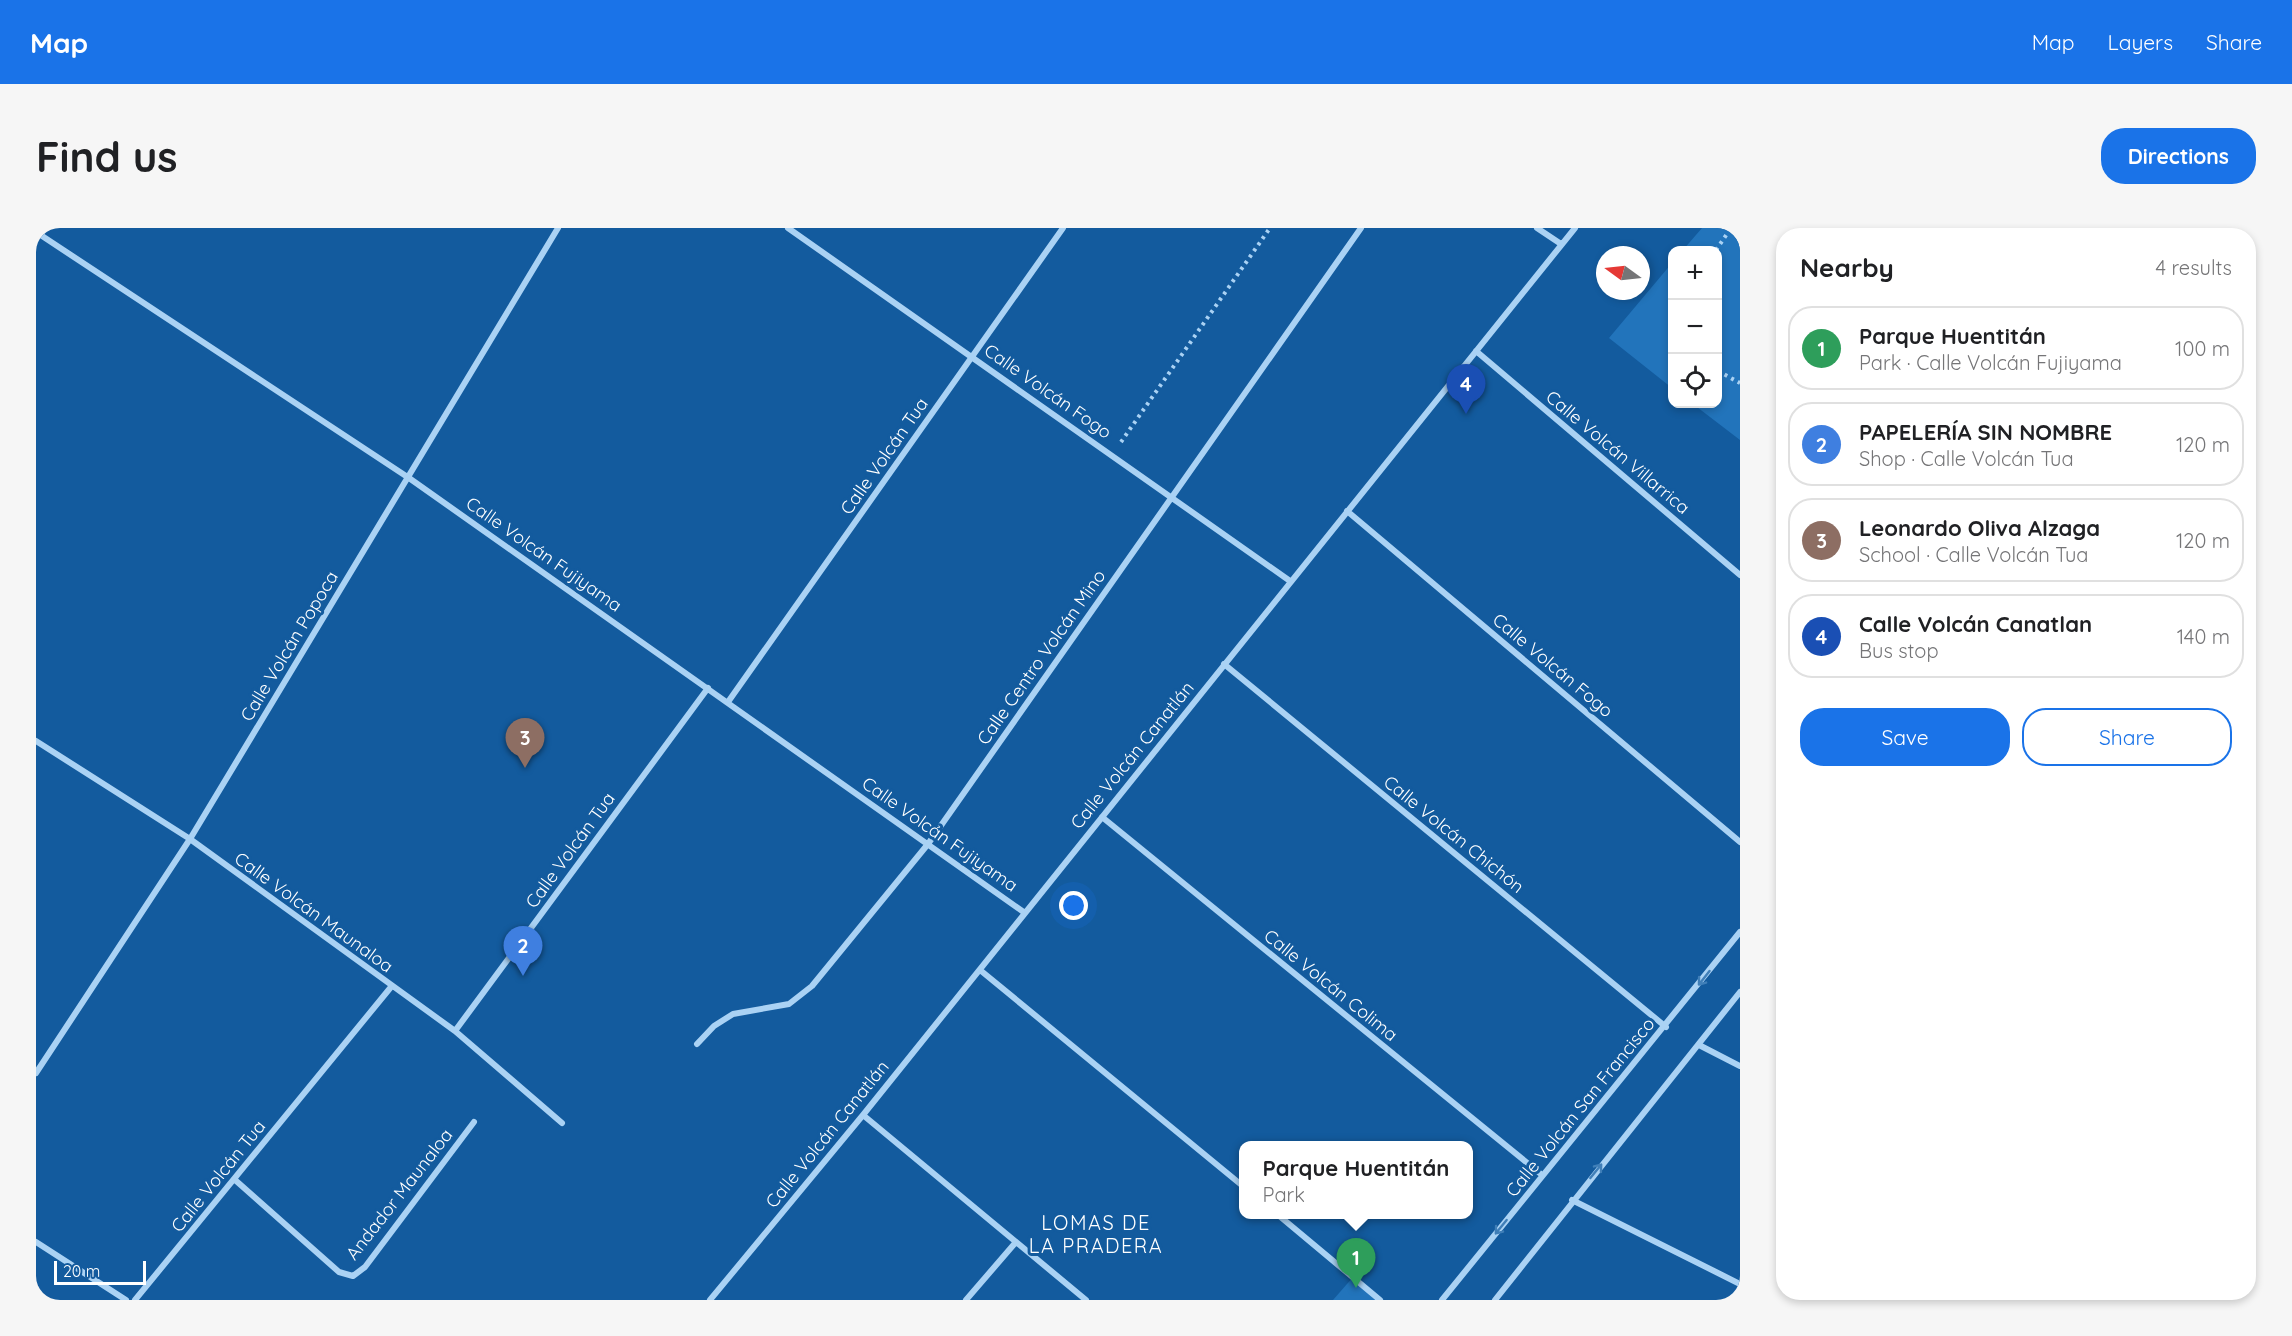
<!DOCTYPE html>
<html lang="en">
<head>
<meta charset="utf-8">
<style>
	:root { --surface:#fff; --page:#f6f6f6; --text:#202124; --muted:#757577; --line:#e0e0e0; --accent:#1a73e8 }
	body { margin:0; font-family:Quicksand,sans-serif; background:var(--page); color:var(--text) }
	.controls { position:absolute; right:18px; top:18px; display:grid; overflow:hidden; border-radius:12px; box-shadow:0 3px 9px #0003 }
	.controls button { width:54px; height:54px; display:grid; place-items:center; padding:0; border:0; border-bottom:2px solid var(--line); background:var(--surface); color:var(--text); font:30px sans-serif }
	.compass { position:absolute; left:1560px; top:18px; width:54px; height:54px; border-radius:50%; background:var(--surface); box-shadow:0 3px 9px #0003; rotate:285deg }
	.scale { position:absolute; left:18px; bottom:15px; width:92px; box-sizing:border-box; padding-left:6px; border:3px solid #fff; border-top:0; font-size:16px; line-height:21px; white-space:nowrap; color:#fff; -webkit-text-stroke:4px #135b9e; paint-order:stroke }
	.you { position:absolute; left:1038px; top:678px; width:21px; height:21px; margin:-15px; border:4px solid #fff; border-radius:50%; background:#1a73e8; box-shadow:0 0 0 9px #1a73e833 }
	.badge { display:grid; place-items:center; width:39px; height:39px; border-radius:50%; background:var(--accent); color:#fff; font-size:20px; font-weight:700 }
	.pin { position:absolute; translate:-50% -50px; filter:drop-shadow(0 2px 3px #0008) }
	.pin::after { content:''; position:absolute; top:32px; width:21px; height:18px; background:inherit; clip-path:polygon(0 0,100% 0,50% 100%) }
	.popup { position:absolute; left:1203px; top:913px; width:234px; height:78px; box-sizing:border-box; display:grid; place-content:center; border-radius:12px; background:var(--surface); filter:drop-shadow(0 2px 4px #0005); font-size:20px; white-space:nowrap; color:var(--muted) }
	.popup b { font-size:22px; color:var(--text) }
	.popup::after { content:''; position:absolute; left:50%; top:100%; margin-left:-12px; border:12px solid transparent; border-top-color:var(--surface) }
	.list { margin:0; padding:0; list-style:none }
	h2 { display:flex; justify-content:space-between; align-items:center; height:78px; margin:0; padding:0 24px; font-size:26px }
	h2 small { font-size:20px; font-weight:400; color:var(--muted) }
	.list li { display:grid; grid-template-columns:39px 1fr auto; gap:18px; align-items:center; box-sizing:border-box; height:84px; margin:0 12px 12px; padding:0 12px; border:2px solid var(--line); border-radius:24px }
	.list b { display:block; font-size:22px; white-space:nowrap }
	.list p { margin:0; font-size:20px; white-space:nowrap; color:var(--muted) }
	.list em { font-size:20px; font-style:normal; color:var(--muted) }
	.actions { display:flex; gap:12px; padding:18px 24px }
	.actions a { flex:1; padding:14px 0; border:2px solid var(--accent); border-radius:24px; text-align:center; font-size:21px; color:var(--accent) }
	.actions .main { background:var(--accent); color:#fff }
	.icon { flex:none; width:33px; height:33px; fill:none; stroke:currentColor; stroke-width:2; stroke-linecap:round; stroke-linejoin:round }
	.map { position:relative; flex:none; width:1704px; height:1072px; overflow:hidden; border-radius:24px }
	header { display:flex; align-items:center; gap:36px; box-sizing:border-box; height:84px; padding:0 30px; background:var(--accent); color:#fff }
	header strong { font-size:28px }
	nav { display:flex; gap:33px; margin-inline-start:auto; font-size:21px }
	.intro { display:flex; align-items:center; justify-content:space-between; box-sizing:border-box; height:144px; padding:0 36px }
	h1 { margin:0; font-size:42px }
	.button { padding:15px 27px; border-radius:24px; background:var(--accent); color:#fff; font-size:21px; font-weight:700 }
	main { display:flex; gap:36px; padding:0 36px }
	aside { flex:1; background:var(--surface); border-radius:24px; box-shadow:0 3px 9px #0003 }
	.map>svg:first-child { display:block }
	.green { fill:#2274bb }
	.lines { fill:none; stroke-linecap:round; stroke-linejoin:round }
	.path { stroke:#aad2f4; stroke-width:4; stroke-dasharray:3 4.5; stroke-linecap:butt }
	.street { stroke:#aad2f4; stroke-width:6 }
	.oneway { stroke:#407fb8 }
	.labels { text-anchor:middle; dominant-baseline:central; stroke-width:6; stroke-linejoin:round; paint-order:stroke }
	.street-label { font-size:18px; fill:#fff; stroke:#135b9e }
	.neighbourhood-label { font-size:20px; letter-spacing:1.5px; fill:#fff; stroke:#135b9e }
</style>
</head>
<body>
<header>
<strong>Map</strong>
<nav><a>Map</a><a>Layers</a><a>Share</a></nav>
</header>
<div class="intro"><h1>Find us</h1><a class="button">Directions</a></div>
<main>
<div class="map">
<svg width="1704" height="1072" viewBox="0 0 1704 1072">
	<rect width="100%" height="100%" fill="#135b9e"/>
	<path class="green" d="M1666 0H1704V212L1657 176H1682V22H1647Z
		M1636 35V160L1573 110Z
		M1318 1048 1348 1072H1297Z"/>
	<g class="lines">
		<path class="path" d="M1680 22 1695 0
			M1682 143 1704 155
			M1085 214 1234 0"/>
		<path class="street" d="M752 0 1254 353
			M1501 0 1525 16
			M0 4 373 250 989 685
			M1440 123 1704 347
			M1311 283 1704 614
			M1188 436 1630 799
			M692 474 1027 0
			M0 513 154 611 419 803 526 895
			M1066 589 1506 947
			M944 742 1208 959
			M419 803 672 460
			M661 816 678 798 697 786 753 776 776 758 892 616 1325 0
			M1663 817 1704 838
			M0 845 154 611 522 0
			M827 887 1050 1072
			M198 951 303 1044 317 1048 329 1039 438 894
			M1536 972 1704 1056
			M1241 986 1344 1072
			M0 1014 90 1072
			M99 1072 355 759
			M674 1072 827 887 1539 0
			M930 1072 980 1014
			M1406 1072 1704 704
			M1459 1072 1704 764"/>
	</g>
	<defs><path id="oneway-shaft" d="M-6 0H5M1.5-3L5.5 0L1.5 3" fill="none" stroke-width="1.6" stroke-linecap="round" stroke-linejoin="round" transform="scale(1.5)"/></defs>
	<g class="oneway">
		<use href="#oneway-shaft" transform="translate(1668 750) rotate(128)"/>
		<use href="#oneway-shaft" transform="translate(1560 943) rotate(-51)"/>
		<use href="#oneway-shaft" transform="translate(1465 999) rotate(129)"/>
	</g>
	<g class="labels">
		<g class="street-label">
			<text transform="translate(1012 163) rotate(35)">Calle Volcán Fogo</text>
			<text transform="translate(1582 224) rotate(40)">Calle Volcán Villarrica</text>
			<text transform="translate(848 228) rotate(-55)">Calle Volcán Tua</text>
			<text transform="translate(508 326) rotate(35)">Calle Volcán Fujiyama</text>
			<text transform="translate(253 418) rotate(-59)">Calle Volcán Popoca</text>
			<text transform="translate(1005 429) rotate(-55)">Calle Centro Volcán Mino</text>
			<text transform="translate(1517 437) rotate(40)">Calle Volcán Fogo</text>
			<text transform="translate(1096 527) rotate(-51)">Calle Volcán Canatlán</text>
			<text transform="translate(904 606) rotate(35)">Calle Volcán Fujiyama</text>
			<text transform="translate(1418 606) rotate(39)">Calle Volcán Chichón</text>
			<text transform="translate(534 622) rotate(-54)">Calle Volcán Tua</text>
			<text transform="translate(278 684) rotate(36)">Calle Volcán Maunaloa</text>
			<text transform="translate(1295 757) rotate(39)">Calle Volcán Colima</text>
			<text transform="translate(1544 879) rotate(-51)">Calle Volcán San Francisco</text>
			<text transform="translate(791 906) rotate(-51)">Calle Volcán Canatlán</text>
			<text transform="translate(182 948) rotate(-51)">Calle Volcán Tua</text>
			<text transform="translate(363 966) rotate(-52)">Andador Maunaloa</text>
		</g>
		<g class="neighbourhood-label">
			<text x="1060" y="994">LOMAS DE<tspan x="1060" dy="23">LA PRADERA</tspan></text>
		</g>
	</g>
</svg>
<div class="controls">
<button>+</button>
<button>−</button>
<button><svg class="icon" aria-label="locate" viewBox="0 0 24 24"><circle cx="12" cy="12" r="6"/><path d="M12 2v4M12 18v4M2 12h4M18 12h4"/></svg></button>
</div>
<svg class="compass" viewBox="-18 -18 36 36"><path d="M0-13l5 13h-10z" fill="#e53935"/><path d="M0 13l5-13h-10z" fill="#757577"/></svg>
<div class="scale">20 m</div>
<div class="you"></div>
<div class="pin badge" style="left:1320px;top:1060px;background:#2e9e5b">1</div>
<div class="popup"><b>Parque Huentitán</b>Park</div>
<div class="pin badge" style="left:487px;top:748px;background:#3f7fe0">2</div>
<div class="pin badge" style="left:489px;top:540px;background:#8d6e63">3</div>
<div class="pin badge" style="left:1430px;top:186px;background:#1a4fb4">4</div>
</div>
<aside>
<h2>Nearby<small>4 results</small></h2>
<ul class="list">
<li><span class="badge" style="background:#2e9e5b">1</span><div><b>Parque Huentitán</b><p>Park · Calle Volcán Fujiyama</p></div><em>100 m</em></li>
<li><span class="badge" style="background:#3f7fe0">2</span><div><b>PAPELERÍA SIN NOMBRE</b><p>Shop · Calle Volcán Tua</p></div><em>120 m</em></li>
<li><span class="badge" style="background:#8d6e63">3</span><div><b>Leonardo Oliva Alzaga</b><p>School · Calle Volcán Tua</p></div><em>120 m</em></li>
<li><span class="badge" style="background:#1a4fb4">4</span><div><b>Calle Volcán Canatlan</b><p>Bus stop</p></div><em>140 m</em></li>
</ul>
<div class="actions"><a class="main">Save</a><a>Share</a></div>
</aside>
</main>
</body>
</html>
